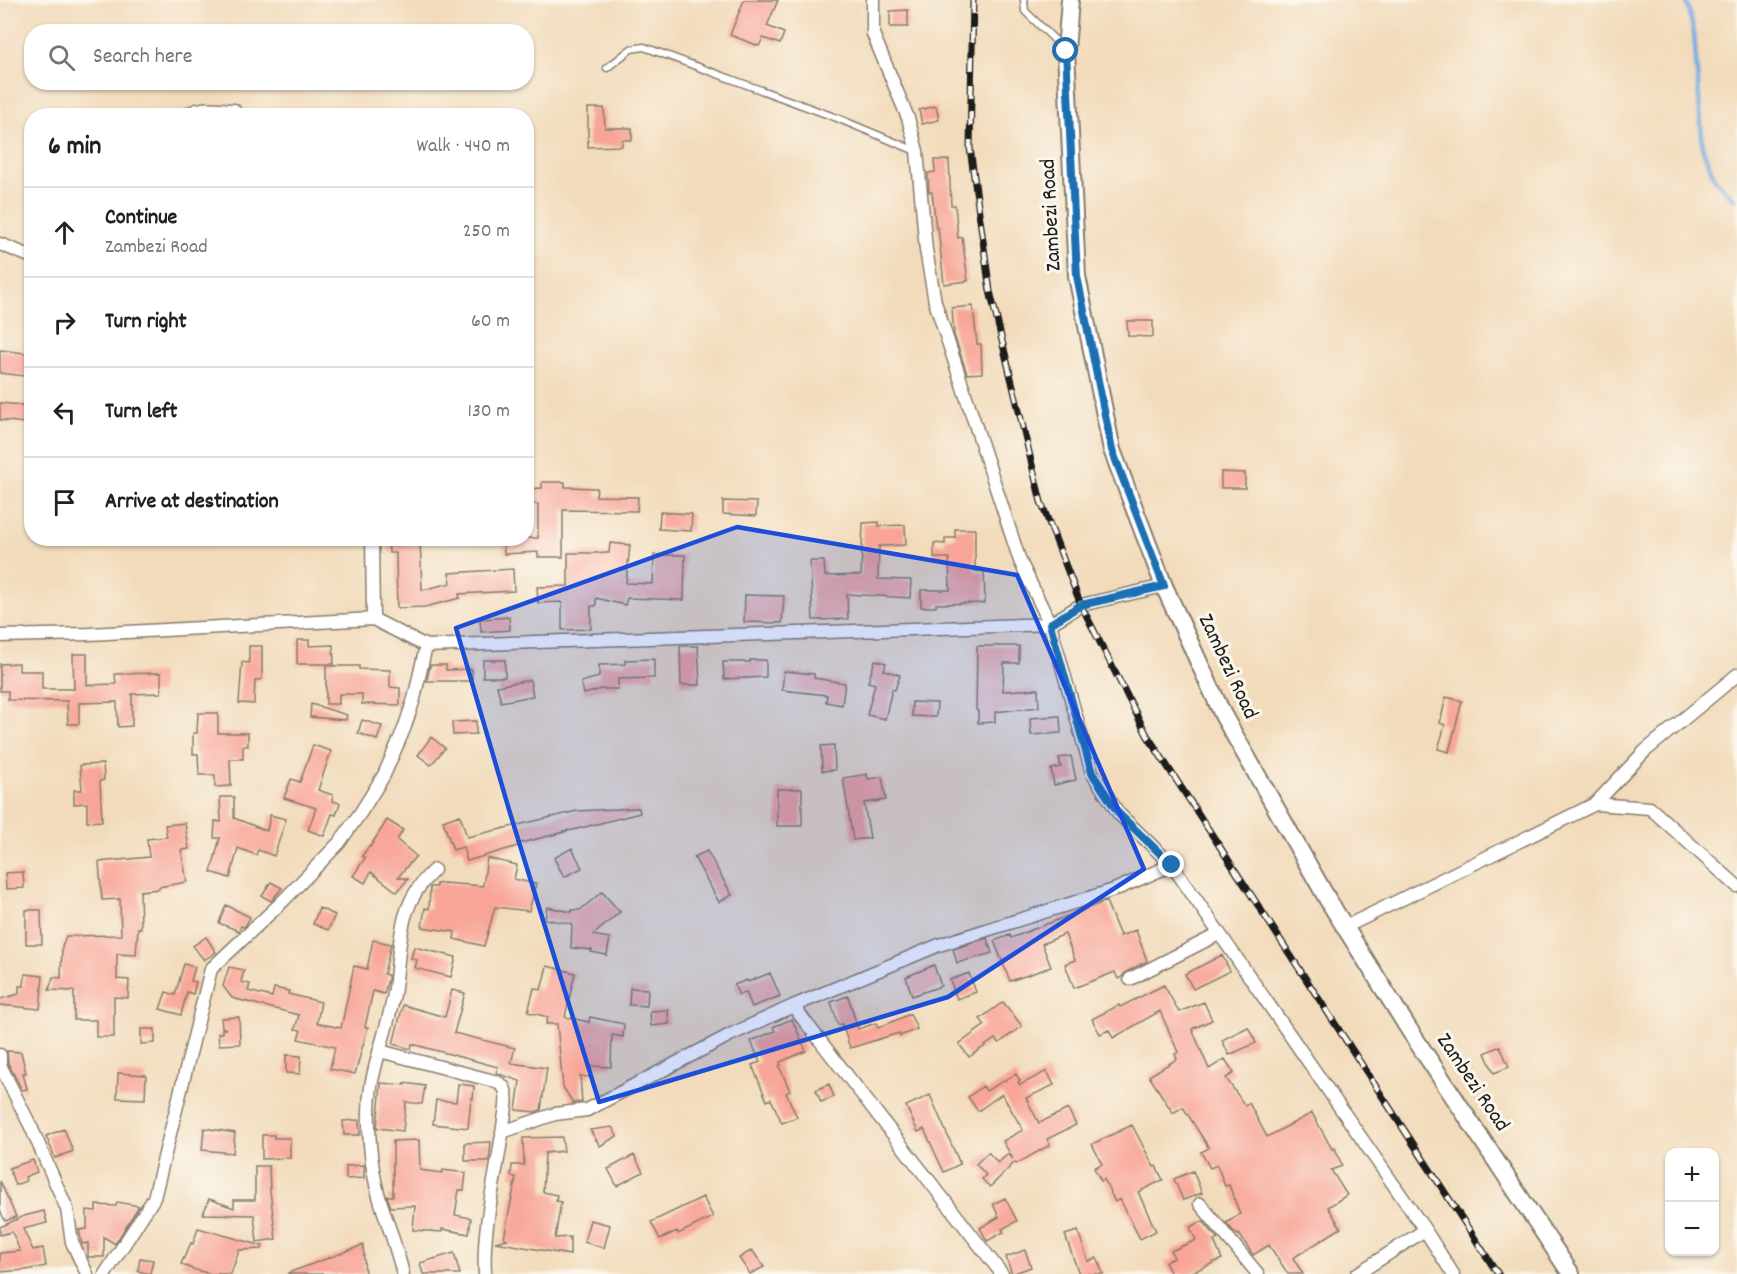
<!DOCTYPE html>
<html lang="en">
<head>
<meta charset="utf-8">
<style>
	:root { --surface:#fff; --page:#f2f2f2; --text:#202124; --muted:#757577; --line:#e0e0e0 }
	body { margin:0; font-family:Dekko,sans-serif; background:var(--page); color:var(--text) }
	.controls { position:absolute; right:18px; bottom:18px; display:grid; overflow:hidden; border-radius:12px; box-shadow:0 2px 4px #0004 }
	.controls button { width:54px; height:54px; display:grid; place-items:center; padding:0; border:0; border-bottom:2px solid var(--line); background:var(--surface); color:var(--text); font:30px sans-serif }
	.stop { position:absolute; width:18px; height:18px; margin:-14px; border:4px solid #1f6fb2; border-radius:50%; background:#fff }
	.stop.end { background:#1f6fb2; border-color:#fff; box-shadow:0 2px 6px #0008 }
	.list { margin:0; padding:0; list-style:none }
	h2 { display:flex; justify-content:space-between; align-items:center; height:78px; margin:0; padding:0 24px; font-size:26px }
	h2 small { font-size:20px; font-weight:400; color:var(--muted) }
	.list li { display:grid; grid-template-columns:39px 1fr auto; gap:18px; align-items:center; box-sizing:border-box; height:90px; padding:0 24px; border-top:2px solid var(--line) }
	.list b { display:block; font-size:22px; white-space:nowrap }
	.list p { margin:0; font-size:20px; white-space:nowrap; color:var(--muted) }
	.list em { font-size:20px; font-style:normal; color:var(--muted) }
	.icon { flex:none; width:33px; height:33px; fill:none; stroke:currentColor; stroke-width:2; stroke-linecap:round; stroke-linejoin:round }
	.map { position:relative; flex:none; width:1737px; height:1274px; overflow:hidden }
	.search { position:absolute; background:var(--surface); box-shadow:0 2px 4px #0004; left:24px; top:24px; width:510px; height:66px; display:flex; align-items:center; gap:15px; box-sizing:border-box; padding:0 21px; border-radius:24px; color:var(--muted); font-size:22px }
	.panel { position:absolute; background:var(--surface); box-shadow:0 2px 4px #0004; left:24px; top:108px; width:510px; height:438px; border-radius:24px }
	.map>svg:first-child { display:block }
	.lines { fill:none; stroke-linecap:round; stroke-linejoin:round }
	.stream { stroke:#72abe1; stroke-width:4.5 }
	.building { fill:#f8a597 }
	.service-casing { stroke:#877c6c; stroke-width:9 }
	.minor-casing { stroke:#877c6c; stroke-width:15 }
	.secondary-casing { stroke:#877c6c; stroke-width:20 }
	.service { stroke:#fff; stroke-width:6 }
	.minor { stroke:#fff; stroke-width:12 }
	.secondary { stroke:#fff; stroke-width:16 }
	.rail-casing { stroke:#1c1c1c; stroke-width:7 }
	.rail { stroke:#fbf7ec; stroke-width:4.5; stroke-dasharray:14; stroke-linecap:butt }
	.route { stroke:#1f6fb2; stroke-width:8 }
	.marked { fill:#1d4ed8; fill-opacity:0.2; stroke:#1d4ed8; stroke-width:4.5; stroke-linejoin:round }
	.labels { text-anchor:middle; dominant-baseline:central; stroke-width:6; stroke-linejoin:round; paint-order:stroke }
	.street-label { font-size:22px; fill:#1c1c1c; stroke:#fbf7ec }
</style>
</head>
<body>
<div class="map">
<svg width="1737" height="1274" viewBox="0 0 1737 1274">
	<rect width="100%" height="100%" fill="#fbf7ec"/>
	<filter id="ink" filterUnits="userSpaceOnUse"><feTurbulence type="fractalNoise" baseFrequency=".0167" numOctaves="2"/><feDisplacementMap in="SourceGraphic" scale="12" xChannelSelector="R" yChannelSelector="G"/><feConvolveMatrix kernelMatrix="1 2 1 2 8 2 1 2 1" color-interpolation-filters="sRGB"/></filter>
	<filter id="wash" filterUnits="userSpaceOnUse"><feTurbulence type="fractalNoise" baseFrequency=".008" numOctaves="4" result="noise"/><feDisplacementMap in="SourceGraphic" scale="24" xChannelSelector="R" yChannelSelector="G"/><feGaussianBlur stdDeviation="1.35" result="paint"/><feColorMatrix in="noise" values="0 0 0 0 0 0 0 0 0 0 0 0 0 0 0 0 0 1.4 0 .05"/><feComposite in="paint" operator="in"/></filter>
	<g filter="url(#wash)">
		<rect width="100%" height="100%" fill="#f2dbbb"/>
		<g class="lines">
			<path class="stream" d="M1686 0 1694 33 1703 150 1716 181 1734 199"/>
		</g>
		<g id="blocks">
			<path class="building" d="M744 0H778L767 26 784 33 780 44 763 38 759 46 730 35Z
				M908 10V27H890V11Z
				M936 106 939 120 922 124 919 110Z
				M588 108H604L605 128H632V140H622V146L588 147Z
				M934 160H949L951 205H955L958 238 962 237 968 281 944 284 938 228H936L932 192H929L928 173 935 172Z
				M973 306 977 344H981L982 373 967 374 954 335 952 308Z
				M1127 321H1153V337L1128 336Z
				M0 350 32 354V377L0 373Z
				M0 403 32 406V424L0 420Z
				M1221 472 1245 473V488H1221Z
				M542 482H565V487L597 488 596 496 638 497 637 511 563 510V557H538V552L504 554 503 538H538V504H526V489L542 488Z
				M723 501 757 502 756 516 723 514Z
				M660 512 692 514 691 531 659 529Z
				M879 522V526L905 525 906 545 879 546 878 579 911 580 910 598 847 594 848 619 813 620 810 561H824L825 576 861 575 863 523Z
				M955 529H975V571H984L985 603 936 604V607H921V590H950L949 558H934V543L945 544V538H955Z
				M388 538H420L422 590 451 583 449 573 513 569 514 591 459 594 460 598 425 607 397 608 396 553H389Z
				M610 543 630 545 626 583 653 584 654 555H685L684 600 627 598 625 605 596 598V606H591V629L562 630V602L538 603 537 587 568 586V553H609Z
				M745 595 784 596 782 623 744 622Z
				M509 617 510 630 481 632 480 619Z
				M297 640H309V646L333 645 334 664H297Z
				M249 646H262V679L255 681 254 704 239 703 242 662 249 663Z
				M680 646H698L700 685H681Z
				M977 646H1019V663H1004L1003 691 1038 689 1039 707 995 712V722L978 723V711L976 710Z
				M73 654H87V685L116 684 115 674 161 673V693L132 694V726L118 727 117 702 79 703V724H68L67 701 8 700V691H0V664L19 663V671H42V689H74Z
				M654 659V678L618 679V689H601L584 694 581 682 599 677V665L625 664V660Z
				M483 660H505V677H483Z
				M750 660H766V677L724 679 723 662H750Z
				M875 660 886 663 884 670 900 675 895 690 892 689 885 719 867 715 875 684 868 682Z
				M430 665H446V670L472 669V681H427Z
				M326 666H359V669L390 670V687L400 688V705L362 704V694H339V704H326Z
				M784 671 814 674V678L845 683 842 705 826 702 827 695 782 690Z
				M530 680 533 696 501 702 497 686Z
				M1446 697 1462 701 1449 752 1438 749 1445 725 1440 723Z
				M912 702 937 703 936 717 912 716Z
				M311 704 347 715 346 720 310 717Z
				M198 713H218V733H248V746H243V759H230L231 786 215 787V775H199L198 754H193V733H197Z
				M1060 716 1061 733 1031 735 1030 718Z
				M362 720 382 726 377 740 358 733Z
				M476 721V734L453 735 452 722Z
				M431 737 445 748 431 765 418 755Z
				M313 745 331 751 318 790 333 795 332 801 340 803 336 815 332 814 324 836 308 830 316 808 284 798 291 779 300 782Z
				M834 745 835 770 822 771 821 746Z
				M1071 756 1076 780 1054 785 1051 769 1061 767 1059 758Z
				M103 764 104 780 100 781 102 821 87 822V803L74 804V790H82L80 765Z
				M867 774 868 779 882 777 886 800 864 803 870 838 853 840 843 778Z
				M777 789H802V826H777Z
				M220 797H234V818L267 831 270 815 286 819 274 856 258 850 256 855 238 848 230 878 211 872 220 838H214L215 821 221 822Z
				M639 808 640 813 573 830 563 831 564 832 517 844 518 846 467 861 463 847 453 850 443 821 460 815 467 837 577 811Z
				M387 820 403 830 397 840 416 856 398 877 408 879 397 892 371 872 365 883 353 876 365 858 362 856 369 846 370 847Z
				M185 823 189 849 181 850 187 882 159 887V889L140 891 141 928H138L136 955 117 954V979L129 980 128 998 114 997V1037H96V1020H74V991L49 990 53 977 61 978 62 947 66 936 121 935 120 899 102 900 99 862 149 857 147 839 167 837 165 825Z
				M572 848 582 868 564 877 554 858Z
				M707 851 732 895 719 902 694 857Z
				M487 858 517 865 514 879 536 884 529 911 495 907 484 946 454 939 455 932 422 927 425 908 429 909 430 887H436V884L443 883 483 886Z
				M23 872 24 888 6 889 5 873Z
				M271 882 282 888 271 901 262 896Z
				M602 892 620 912 593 935 610 938 607 955 591 952 592 950 571 948 572 924 545 919 547 907 572 912V910H580Z
				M1106 901 1120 936 1136 930 1147 961 1126 972 1122 977 1118 979 1115 972 1074 988 1065 964 1075 960 1065 934 1042 944 1051 967 1010 981 994 941 1010 935 1011 938Z
				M226 905 250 917 247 923 244 927 241 926 239 931 219 923Z
				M319 908 335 915 328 930 313 924Z
				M26 910H41L42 944H26Z
				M206 937 216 952 204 960 193 946Z
				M987 938 992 953 957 963 953 949Z
				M373 940 391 944 384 974 388 975V979L384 994 373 991 365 1027H368L355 1074 330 1069 335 1047 298 1039 301 1030 295 1029 299 1015 232 998 223 986 229 967 244 970 241 982 250 984 248 991 272 997 274 988 289 991 288 994 321 1002 317 1023 341 1028 354 966 367 969Z
				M414 947 456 957 451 977 415 968 417 960 411 958Z
				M1222 955 1230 971 1193 989 1185 974Z
				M184 964 195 967 191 981 196 982 193 994 187 992 181 1015 160 1009 166 992 175 995Z
				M934 965 941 986 912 996 906 977Z
				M547 966 575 973 565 1017 589 1022 590 1017 624 1024 623 1037 612 1035 611 1067 591 1066 590 1077 580 1076 582 1102 573 1103 563 1087 557 1024H546L548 1017 528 1012 534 988 541 990Z
				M770 973 780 996 752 1007 746 992 739 995 734 985 747 980 748 982Z
				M969 973 976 992 957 999 950 980Z
				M25 974 43 976 40 1009 0 1005V999L19 994V986H24Z
				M1164 985 1179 1012 1204 1002 1212 1020 1192 1029 1209 1069 1225 1059 1234 1073 1226 1078 1245 1106 1249 1103 1267 1137 1312 1113 1332 1149 1335 1148 1342 1166 1331 1170 1347 1195 1328 1207 1341 1228 1293 1258 1303 1274H1288L1269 1245 1253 1255 1239 1234 1238 1235 1234 1232 1226 1223 1240 1214 1229 1185 1225 1186 1217 1165 1210 1168 1201 1152 1209 1148 1183 1107 1173 1113 1149 1076 1177 1059 1175 1054 1178 1052 1160 1011 1113 1038 1109 1030 1100 1034 1092 1019 1119 1005 1120 1007Z
				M630 988 648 989 647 1006 629 1005Z
				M452 990 465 993 454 1033 515 1048 511 1063 547 1068 541 1110 535 1112 516 1110 520 1081 496 1073 498 1067 412 1044 411 1049 393 1044 403 1005 445 1017Z
				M848 996 858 1029 876 1023 878 1028 910 1014 917 1029 900 1036 899 1033 850 1048 842 1024 838 1025 831 1002Z
				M1003 1002 1022 1026 999 1043 995 1039 969 1057 959 1044 985 1025 980 1019Z
				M668 1010 669 1024 651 1026 650 1011Z
				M239 1017 240 1044 219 1045 218 1033H222V1029H226L222 1027 221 1018Z
				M792 1019 806 1051 780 1062 781 1065 779 1066 790 1091 786 1093 797 1117 782 1123 771 1099 767 1101 752 1065 760 1062 751 1041 775 1031 773 1027Z
				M1248 1027 1256 1043 1229 1055 1222 1040Z
				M141 1029H155V1043L141 1044Z
				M1500 1046 1509 1067 1494 1073 1485 1053Z
				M7 1051 21 1052 26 1073H23L27 1089 22 1090 8 1063Z
				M286 1055 301 1056 300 1074 286 1073Z
				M1047 1071 1054 1085 1026 1098 1039 1123 1068 1109 1076 1125 1047 1139 1050 1145 1016 1164 1015 1162 990 1187 982 1179 986 1175 976 1164 988 1152 998 1163 1008 1154 1013 1159 1003 1141 1023 1130 1002 1094 978 1111 968 1097 983 1086 986 1091 1016 1074 1020 1081 1018 1082 1020 1085Z
				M118 1073 146 1075 145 1099 117 1098Z
				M381 1083 405 1085V1083L425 1086 422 1104 406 1102 403 1131 377 1128Z
				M458 1084 474 1086 473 1099 471 1098 468 1128 433 1124 436 1100 456 1102Z
				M829 1084 834 1097 821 1102 816 1090Z
				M930 1095 960 1164 944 1172 924 1129 918 1132 906 1106Z
				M359 1120 360 1135H344L343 1121Z
				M1132 1125 1154 1167 1156 1166 1163 1180 1138 1192 1156 1231 1140 1239 1120 1199 1115 1202 1104 1179 1101 1181 1094 1168 1102 1164 1092 1144Z
				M612 1127 617 1136 600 1146 590 1130Z
				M204 1128 235 1133 233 1153 202 1150Z
				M64 1129 73 1151 55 1158 46 1136Z
				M262 1135H274V1138H290V1158L262 1159Z
				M562 1137 564 1151 545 1153 543 1192 557 1195 556 1201 561 1202 555 1238 570 1237V1255L495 1242 508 1239 504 1238 516 1177 511 1176 512 1165H524L523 1138Z
				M419 1140 420 1170 442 1173 443 1170 466 1173 464 1190H459L455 1215 471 1218 469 1234 442 1229V1232L413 1230 415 1206 391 1207 387 1196H393V1141Z
				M491 1142 489 1161H465V1143Z
				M634 1155 643 1172 617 1186 608 1169Z
				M33 1160 37 1172 25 1177 26 1181 15 1185 9 1168Z
				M364 1165V1178L346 1179V1166Z
				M255 1166H269L270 1191 276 1239 257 1242 254 1215 203 1214 209 1199 234 1208V1200H255Z
				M1193 1171 1202 1193 1183 1200 1174 1179Z
				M0 1181 16 1217 5 1221 0 1210Z
				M703 1197 713 1217 678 1234 677 1231 660 1239 651 1222Z
				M1005 1198 1017 1221 1002 1229 1004 1232 987 1241 980 1228 999 1217 993 1204Z
				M117 1202 139 1206 115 1244 104 1237V1257H88V1243L82 1244 79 1230 87 1229V1210L96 1211V1205L116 1206Z
				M44 1211 47 1223 23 1229 33 1250 43 1248 46 1266 26 1270 0 1272V1253L20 1251 12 1232 0 1235V1227L24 1216Z
				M590 1220 610 1225 604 1248 584 1242Z
				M1203 1221 1218 1239 1214 1241 1222 1259 1188 1274H1171L1165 1262 1174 1258 1171 1251 1196 1240 1190 1227Z
				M198 1228 263 1246 262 1249 239 1250 231 1274H211L192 1269 181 1264 191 1243 193 1244Z
				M1078 1231 1088 1261 1097 1258 1103 1274H1079L1065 1235Z
				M363 1245 365 1274H288V1273Z
				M752 1250 764 1267 750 1274 739 1258Z
				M1025 1250 1031 1267 1012 1274 1006 1257Z
				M454 1253 460 1274H423L420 1263Z
				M140 1258 153 1260 150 1274 138 1271Z"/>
		</g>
	</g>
	<g filter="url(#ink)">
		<use href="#blocks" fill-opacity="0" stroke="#877c6c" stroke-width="1.5"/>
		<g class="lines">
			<g class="service-casing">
				<path id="service" d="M1024 0 1025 11 1064 49
					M607 68 631 49 644 47 837 118 916 151"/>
			</g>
			<g class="minor-casing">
				<path id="minor" d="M873 0V34L908 118 917 151 926 250 935 302 1020 561 1050 624 1092 773 1119 814 1172 865 1425 1230 1453 1274
					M185 116C198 105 218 109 234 110
					M0 244 32 257
					M372 538 373 619
					M0 636 89 634 373 619 426 646 1050 624 1081 605 1164 586
					M1595 804 1650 808 1737 886
					M1345 927 1595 804 1645 751 1737 675
					M1130 979 1219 934
					M380 1051 490 1080C496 1082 503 1083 505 1090 509 1100 504 1116 503 1127 497 1175 482 1225 485 1274
					M0 1055V1065L31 1127 67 1209 72 1242 87 1274
					M502 1132 555 1114 587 1110 730 1035 793 1006
					M1200 1204 1258 1274
					M105 1274 154 1198 211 969 282 902 339 843 361 812 384 775 404 729 414 699 426 646
					M403 1274C397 1249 388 1225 380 1200 370 1167 366 1120 371 1086 377 1053 390 1021 395 988 401 943 397 904 434 870
					M1002 1274 793 1006 939 945 1114 890 1172 865
					M1357 1274 1425 1230"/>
			</g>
			<g class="secondary-casing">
				<path id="secondary" d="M1070 0 1066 51 1077 276 1112 450 1164 586 1223 715 1328 900 1410 1031 1571 1274"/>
			</g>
			<use href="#service" class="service"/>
			<use href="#minor" class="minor"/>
			<use href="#secondary" class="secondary"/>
			<g class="rail-casing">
				<path id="rail" d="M973 0 970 148 990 291 1041 502 1081 605 1147 735 1498 1274"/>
			</g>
			<use href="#rail" class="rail"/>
		</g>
	</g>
	<g class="lines" filter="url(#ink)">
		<path class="route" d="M1066 51 1077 276 1112 450 1164 586 1081 605 1050 624 1092 773 1119 814 1172 865"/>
	</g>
	<path class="marked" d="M737 527 1017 575 1144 869 948 997 599 1102 510 813 456 628Z"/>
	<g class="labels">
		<g class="street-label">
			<text transform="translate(1052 215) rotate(-93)">Zambezi Road</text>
			<text transform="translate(1227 667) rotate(65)">Zambezi Road</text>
			<text transform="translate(1472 1083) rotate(56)">Zambezi Road</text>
		</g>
	</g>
</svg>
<div class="controls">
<button>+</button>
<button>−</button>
</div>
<div class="stop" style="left:1066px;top:51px"></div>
<div class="stop end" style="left:1172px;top:865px"></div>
<div class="search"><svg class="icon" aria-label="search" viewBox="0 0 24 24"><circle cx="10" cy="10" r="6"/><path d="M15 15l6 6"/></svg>Search here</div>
<section class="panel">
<h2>6 min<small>Walk · 440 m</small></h2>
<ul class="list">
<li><svg class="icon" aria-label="ahead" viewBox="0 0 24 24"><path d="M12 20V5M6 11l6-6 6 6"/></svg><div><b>Continue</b><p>Zambezi Road</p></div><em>250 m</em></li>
<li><svg class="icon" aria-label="right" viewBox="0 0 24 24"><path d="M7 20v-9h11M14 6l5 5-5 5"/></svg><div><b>Turn right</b></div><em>60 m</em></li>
<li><svg class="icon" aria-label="left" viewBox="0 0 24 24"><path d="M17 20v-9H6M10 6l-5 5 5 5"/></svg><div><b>Turn left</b></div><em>130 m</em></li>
<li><svg class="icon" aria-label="arrive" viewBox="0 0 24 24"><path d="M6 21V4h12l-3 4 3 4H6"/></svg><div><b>Arrive at destination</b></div></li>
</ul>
</section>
</div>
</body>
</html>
